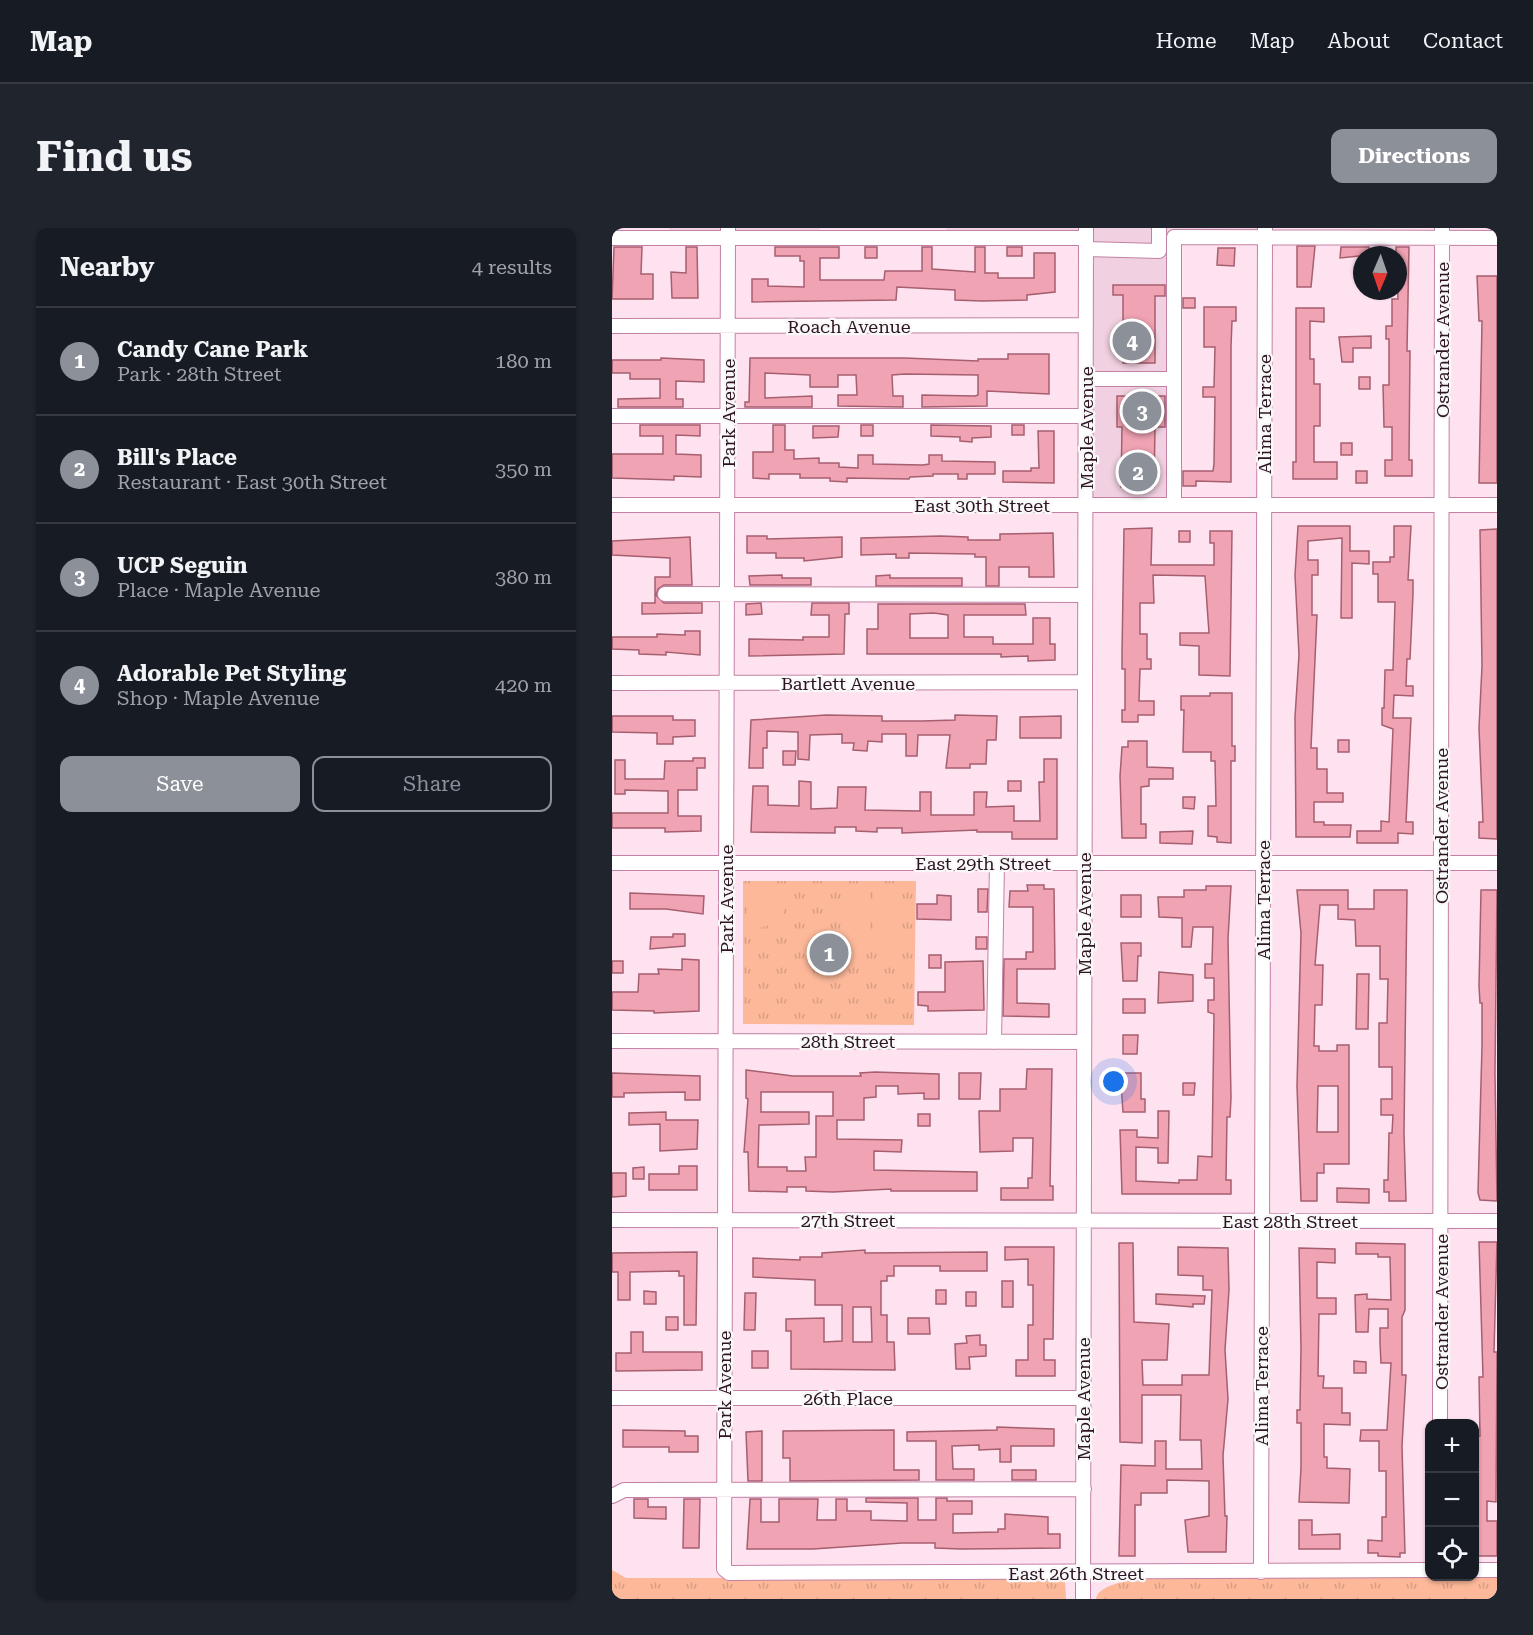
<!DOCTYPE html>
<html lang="en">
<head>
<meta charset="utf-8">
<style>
	:root { --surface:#171b24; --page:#20242c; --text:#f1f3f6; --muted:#9ea1a6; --line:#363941; --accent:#8c9099 }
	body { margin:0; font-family:"Roboto Serif",serif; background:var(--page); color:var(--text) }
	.controls { position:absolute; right:18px; bottom:18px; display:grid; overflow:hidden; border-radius:12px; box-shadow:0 2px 4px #0004 }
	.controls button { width:54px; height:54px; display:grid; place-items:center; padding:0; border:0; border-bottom:2px solid var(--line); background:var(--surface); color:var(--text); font:30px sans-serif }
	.compass { position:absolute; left:741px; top:18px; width:54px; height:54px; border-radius:50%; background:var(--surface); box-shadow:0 2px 4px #0004; rotate:182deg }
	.you { position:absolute; left:502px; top:854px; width:21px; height:21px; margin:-15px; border:4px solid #fff; border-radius:50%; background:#1a73e8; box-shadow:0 0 0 9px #1a73e833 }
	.badge { display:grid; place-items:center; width:39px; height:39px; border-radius:50%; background:var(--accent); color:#fff; font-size:20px; font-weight:700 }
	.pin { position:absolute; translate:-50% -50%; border:3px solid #fff; box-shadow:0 2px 6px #0006 }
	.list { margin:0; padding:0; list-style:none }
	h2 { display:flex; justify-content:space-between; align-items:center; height:78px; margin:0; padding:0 24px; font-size:26px }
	h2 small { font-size:20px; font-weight:400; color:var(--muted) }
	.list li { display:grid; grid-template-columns:39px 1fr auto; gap:18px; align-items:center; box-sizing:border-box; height:108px; padding:0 24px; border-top:2px solid var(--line) }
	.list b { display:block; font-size:22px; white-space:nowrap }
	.list p { margin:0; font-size:20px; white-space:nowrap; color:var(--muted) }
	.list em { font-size:20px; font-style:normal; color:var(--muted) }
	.actions { display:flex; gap:12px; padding:18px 24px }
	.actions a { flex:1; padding:14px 0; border:2px solid var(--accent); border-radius:12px; text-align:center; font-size:21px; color:var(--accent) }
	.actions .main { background:var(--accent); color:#fff }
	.icon { flex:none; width:33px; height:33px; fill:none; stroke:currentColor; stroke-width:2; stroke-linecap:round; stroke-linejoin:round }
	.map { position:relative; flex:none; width:885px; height:1371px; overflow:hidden; border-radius:12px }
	header { display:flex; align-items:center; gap:36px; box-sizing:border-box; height:84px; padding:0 30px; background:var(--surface); border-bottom:2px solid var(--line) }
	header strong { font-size:28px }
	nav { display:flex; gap:33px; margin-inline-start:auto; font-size:21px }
	.intro { display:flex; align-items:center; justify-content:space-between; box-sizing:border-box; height:144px; padding:0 36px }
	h1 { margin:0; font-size:42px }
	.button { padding:15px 27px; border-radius:12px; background:var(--accent); color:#fff; font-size:21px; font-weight:700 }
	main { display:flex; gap:36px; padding:0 36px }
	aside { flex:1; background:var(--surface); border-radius:12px; box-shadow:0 2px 4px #0004 }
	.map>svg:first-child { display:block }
	.built { fill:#f1d1e1 }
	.park { fill:url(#park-tufts) }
	.pitch { fill:#fcb899 }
	.building { fill:#f0a3b3; stroke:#a65f6f; stroke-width:1.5; fill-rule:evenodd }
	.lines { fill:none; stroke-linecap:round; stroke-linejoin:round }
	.minor-casing { stroke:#c381a5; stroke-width:16 }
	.minor { stroke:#fff; stroke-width:14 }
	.labels { text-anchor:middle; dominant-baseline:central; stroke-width:4.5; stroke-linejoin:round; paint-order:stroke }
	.street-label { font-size:18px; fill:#2d1422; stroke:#f8f8f8 }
</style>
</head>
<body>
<header>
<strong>Map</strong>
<nav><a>Home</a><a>Map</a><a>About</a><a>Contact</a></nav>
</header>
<div class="intro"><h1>Find us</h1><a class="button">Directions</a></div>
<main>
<aside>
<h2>Nearby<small>4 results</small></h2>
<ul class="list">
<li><span class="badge">1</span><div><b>Candy Cane Park</b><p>Park · 28th Street</p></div><em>180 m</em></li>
<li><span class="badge">2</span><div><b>Bill's Place</b><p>Restaurant · East 30th Street</p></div><em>350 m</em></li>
<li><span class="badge">3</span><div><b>UCP Seguin</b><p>Place · Maple Avenue</p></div><em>380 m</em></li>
<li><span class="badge">4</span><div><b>Adorable Pet Styling</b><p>Shop · Maple Avenue</p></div><em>420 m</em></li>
</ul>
<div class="actions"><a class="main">Save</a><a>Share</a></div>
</aside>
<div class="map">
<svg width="885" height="1371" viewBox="0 0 885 1371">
	<defs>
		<pattern id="park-tufts" width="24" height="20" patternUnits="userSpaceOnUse" patternTransform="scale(1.5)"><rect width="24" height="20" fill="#fcb899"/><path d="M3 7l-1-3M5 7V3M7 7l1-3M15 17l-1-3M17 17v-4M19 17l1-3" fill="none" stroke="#d89d84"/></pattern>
	</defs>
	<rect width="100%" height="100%" fill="#ffe2f0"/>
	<path class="built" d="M57 0H208V14L57 16Z
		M334 0H470V14H334Z
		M478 0H656V14H568L567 284H479Z"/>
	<path class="park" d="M131 653H304L302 797 131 796Z
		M0 1342 14 1350H445L453 1352 454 1371H0Z
		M557 1350H885V1371H484C488 1351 541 1350 557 1350Z"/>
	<path class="pitch" d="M229 659H257V722H229Z
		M261 659H290V722H262Z
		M144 660 178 661C176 685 164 703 136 699V667Z"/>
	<path class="building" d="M685 18H703L699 59H685Z
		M2 19H30L29 46H41V71H0Z
		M74 19H85L86 70H60L59 44 74 45Z
		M163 19H227V30H208V52H272L273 43H310V19H320V41L363 44V19H373V45H386V50H422V25H443V64L415 67V72L370 73 343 72V62L285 59 284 72 140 74V51H156V58L192 59V33H188V28H163Z
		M253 19H265V30H253Z
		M395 19H410V28H395Z
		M729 19H757V27L728 30Z
		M784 19H797L795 123H798L797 232H800V248H773V232H780V199H772L771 157H777V111H774V98H780V71H786Z
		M606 20H623L622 38 605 37Z
		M865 48H885V255H867L870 93H867Z
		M501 57H553V68H543V135H511V67H501Z
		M571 70H583V80H571Z
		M592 79H624V93H620L619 119V254L584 253V258H571V243H601L602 236 603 169H591V159H602L603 119H592Z
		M684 80H712V94L698 93V131H702V156H708V198H702V234H725V251H681V234H684Z
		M759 108V120H741V134H730L727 109Z
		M396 126H437V166L375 163V178L310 179V167L363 168 366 167V147L293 146 280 147 281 168H291V179L226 178V167H245L244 147H226V159H198V147L153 145V170L200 168V179H133V174H137L138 130H293L366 133V131H396Z
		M49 130 92 132V154L64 153V171H71V179H6V171L48 170V151H18V145H0V132H49Z
		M747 149H758V161H747Z
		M505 168H553V199H543L542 259H509L510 199H505Z
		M28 197H88V208L64 207V226L89 227V249L62 248V252L0 250V226H51V208H28Z
		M161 197H173V222H182V231L207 230V235H227V239L246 240V227H261V236L311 237 317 236V227H330V233L383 234V246H355V251H346V246H321V248L298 249 297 251 235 250V254L218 253V250H188V246H157V251L141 250V224H161Z
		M249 197H261V208H249Z
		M319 197 379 198V209L360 210V214L348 213V209L319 208Z
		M400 197H412V207H400Z
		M201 198H227L226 209 201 210Z
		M426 203H442V255L391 254V243H419V240H427Z
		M729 215H740V227H729Z
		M744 243H755V255H744Z
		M686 298H738V323H757V336L740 335V390H729L730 310 696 313V332H706V347H700V387H705L699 520H705V541H715V565H731V574H702V594H712V597H739L738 609H684L683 489 687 427 683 347Z
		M782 298H799L796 352H801V366L798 431H795L794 458H801V468L782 467 781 490H799L794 594H801V606L786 605V615H745V603H769V593L777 594 781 501 770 497V480H772L773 442H781L783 374H766V346H761V334H778V329H782Z
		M540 300 539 337H602V315H598V303H620L618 448 587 447V418L568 417V405H597L593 348 541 347 542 375H528V406H535V431H539V441H528L527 473H542V487H526V494H510V482H513V441H510V426L512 301Z
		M885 301V611L867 610V594H871L867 500 870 438 868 302Z
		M567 303H578V314H567Z
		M441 305 442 349H417V339H387V358H374V329H363V326L297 325V330H284V326L249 327V310L329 308 356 309V312H388V306Z
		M135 308H155V311L230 309V329L192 333V330H164V325H135Z
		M78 309 80 357H52L46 361 44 367 52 375H90V385L30 386V375H43V349H58V330L0 327V313Z
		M170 347V350H199V357H138L137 348Z
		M278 347V350H350V358H264V348Z
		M149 375 150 386 134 387V376Z
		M200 375H237V386H233L232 426 137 428V411L191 412V409H217V387H199Z
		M266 376H413L414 387H352V409H381V416H421V390H438V416H443V432L416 433V428L389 429V426H255V401H266ZM322 385 336 387V410H298V386Z
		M73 403H88V427L54 424V427L27 426V422L0 421V409H45V406L73 407Z
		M598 465H620V518H623V533H619V615L605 614V609L596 608V578H604L603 533H599V524H571L572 482H569V468H598Z
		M214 487 270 488V493H310L343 492V487L385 488 384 512H375L374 536H358V540H334L338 507H306L305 528H294V506H270V514L256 513 255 523 241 522 242 515H230V506L198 507 197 532 186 531V504L155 503V520H151V540H137L139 492Z
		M0 488H61V492H83V508L61 509V516H45V505L0 504Z
		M449 488V510H408V489Z
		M726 512H737V524H726Z
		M516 513H535V539L561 540V551H537V558L529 559V596H534V610H510L508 548 510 519H516Z
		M171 523H184L183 537H171Z
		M81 530H93V540H85V562H66V588H89V603L53 604V600H0V585H56V563L13 562V566H3V532H13V551H52L53 533H81Z
		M432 531H445V611H400V604H365V602L290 605V600H265V604L244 603V599H223V605L139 604 141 558H156V577L187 578V553L199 554V581L225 580 226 559H254L253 582 308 583V564H319V587H362V564H375L374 579 402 578V593H428L427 554H432Z
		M396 553H409V563H396Z
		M571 569H583L582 581 571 580Z
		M581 603 580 616 548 615V604Z
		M415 657H432V661H442L443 741H405V775L437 776V789L391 788 392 731H414V724H421V679H397L398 663H416Z
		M594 658H619L616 711 619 870 618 889H615L614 952H619V966H510L508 902H525V909L546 910V883H557L556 935H546V920L524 919V953L567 955V952H585L586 928 600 929 602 786 596 784V772H602V750H593V736H600L601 699H581L579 719H570V690L547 689 546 669H572V662H594Z
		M366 661H376L375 684H366Z
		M685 662H736V681H762V662H795L792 905 794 973H777V964H772V952H776L777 905H780L781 887H769V871H780V839H767V795H775L776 751H768V718H744L743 692 726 691V677H708L703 737H711L710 777H703L702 818H707V823H725V817H737V936H712V945H705V973H689L685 858 689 705ZM706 858H726V904H705Z
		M869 662H885L883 845 885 973 868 972 866 965 870 818V775H868L867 758Z
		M18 665 92 668 91 686 54 681H18Z
		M325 667 339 668V692L305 691V676H325Z
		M509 667H529V689H509Z
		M61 706H73V718L38 721 39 709H61Z
		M364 709H375V721H364Z
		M509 715H529V728H526L525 753H511Z
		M317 727H329V740H317Z
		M70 731 87 732V783L42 785V783L0 782V764H26L27 746H47L46 741 70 742Z
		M0 733H11V745H0Z
		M371 733 372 782 316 783V778L306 777V764H333V734Z
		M547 744 581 747V773L546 775Z
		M745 746H757L756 801H744Z
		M511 771H533V785H511Z
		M511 807H526L525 826H511Z
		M415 841H440L438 958H441V972H389V960H416V950H420L421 910H401V923L368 924 367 883H388V861H414Z
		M134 842 181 848H249L248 845 263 844 327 846V871H312V865L286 866V858H264V869L252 870V892H225V911L290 912 289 924 262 923V942L365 944V963H279V961L221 964 194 963V959H175V964L137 963 136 924H132L136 871 134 870ZM149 864H221V888H204V929H193L194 943H175V939H146L147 897 197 896V884H149Z
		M0 845 88 848V872H73V864L12 865V869H0Z
		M347 845H369L368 871H347Z
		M512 845H529V871H533V884H511L509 856 512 855Z
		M571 855H583L582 867H571Z
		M54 884V892H86L85 921 48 923V896L17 897V885Z
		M306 886H318V898H306Z
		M67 938H85V962H37V946H67Z
		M32 939V951H21V940Z
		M0 945H14V968L0 969Z
		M725 960 757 961V975L725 974Z
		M867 1014H885L882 1124H885L884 1274 875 1273V1293H885V1328H862V1209L868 1208 867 1149H871Z
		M507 1015H521L522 1094 557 1096 555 1132H530L531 1157H570V1147H597L600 1062H591V1048L566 1047V1019L616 1020 617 1062 613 1122 616 1171 611 1228 613 1288H615L614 1324H576L573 1292 597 1288V1253L555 1252V1265H529V1277H523V1328H507L509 1237 543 1238V1213H554V1241H590L589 1212H568L569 1167H530V1215L508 1214Z
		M744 1015 793 1016V1082L790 1089V1147H794L790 1218 793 1325H788V1329L766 1328V1325H756V1312L770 1313V1289H774V1243H767V1213H748L749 1202H775L779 1135H769L768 1115V1100H776V1081H757L756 1104H744L743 1067 755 1066V1071L779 1072 778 1029H766V1026H744Z
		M393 1019H442L441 1111H432V1132H443V1148H404V1132H416V1097H421V1057H416V1031L393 1032Z
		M687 1020 723 1021V1035L705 1034V1070H724V1086H707L706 1148H712L711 1160H730V1185H738V1197L712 1196V1229H715V1240L738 1241 737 1275 687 1274 689 1240V1195H685V1182H688L689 1121Z
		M253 1022V1025L375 1024V1043H328V1038H282V1048H275V1053H269V1087H275V1114H282L283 1142 179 1141V1103H174V1091L212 1090V1114L230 1113V1077H203V1052L141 1049V1030L188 1032V1029H210V1025ZM241 1079H259L260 1114H241Z
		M85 1024 84 1097H72V1048H67V1043L18 1044V1072H6V1044H0V1025Z
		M390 1053H401V1079H390Z
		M324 1062H334V1076H324Z
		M32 1063 44 1064V1076H32Z
		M354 1064H364V1078H354Z
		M133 1065H144L143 1102H132Z
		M544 1066 593 1068 592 1076H581V1079L544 1076Z
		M54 1089H66V1102H54Z
		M296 1090H317L318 1106H296Z
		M19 1104H31V1124H90V1142L4 1143V1125H19Z
		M368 1107V1117H374V1128L357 1129 358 1141H344L343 1116 355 1115 354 1108Z
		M140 1123H156V1140H140Z
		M742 1133 754 1134V1145H742Z
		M385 1199 442 1201V1218H399V1234H388V1221L367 1222V1217L340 1218 341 1241H362V1252H324V1213H295V1204L385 1202Z
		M11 1202 73 1203V1208H86V1224H57V1219H11Z
		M282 1202V1242H307V1252L178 1253V1230H171V1203Z
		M150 1203V1253H136L134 1204Z
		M400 1242H424V1252H400Z
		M254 1270H306V1292H324V1270H335V1273H360V1286H341V1305L386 1304V1301H393V1286L436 1289V1306H448V1320L349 1321 323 1320V1315H290L201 1321H135L138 1271H149V1294H167V1271H206L205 1292H224V1271H235V1283H259V1292L295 1293V1275L254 1274Z
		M22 1271H36V1279H54V1291L22 1290Z
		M72 1271H88L87 1320H71Z
		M687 1292H700V1307L728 1306V1321H687Z"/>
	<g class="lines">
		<g class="minor-casing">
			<path id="minor" d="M116 0 112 1341 117 1345 818 1342
				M0 10H474
				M474 21 547 23V0
				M0 98 474 97
				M474 151H562
				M0 188H474
				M0 277H885
				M562 277V9L885 10
				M53 366 473 367
				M0 455 473 454
				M0 635H885
				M0 813 472 814
				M382 814 385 635
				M0 992 885 993
				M0 1170H471
				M828 1196 830 0
				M0 1268 12 1262 472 1261
				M862 1342H885
				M649 1344 653 0
				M471 1371 474 0"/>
		</g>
		<use href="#minor" class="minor"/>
	</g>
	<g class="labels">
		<g class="street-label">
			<text x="237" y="98">Roach Avenue</text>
			<text transform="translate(830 112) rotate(-90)">Ostrander Avenue</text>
			<text transform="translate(116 185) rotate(-90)">Park Avenue</text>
			<text transform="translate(652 186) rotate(-90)">Alima Terrace</text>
			<text transform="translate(474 200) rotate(-90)">Maple Avenue</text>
			<text x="370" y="277">East 30th Street</text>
			<text x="236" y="455">Bartlett Avenue</text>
			<text transform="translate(829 598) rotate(-90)">Ostrander Avenue</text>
			<text x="371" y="635">East 29th Street</text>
			<text transform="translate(114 671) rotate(-90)">Park Avenue</text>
			<text transform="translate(651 672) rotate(-90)">Alima Terrace</text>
			<text transform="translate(472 686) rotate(-90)">Maple Avenue</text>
			<text x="236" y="813">28th Street</text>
			<text x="236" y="992">27th Street</text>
			<text x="678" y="993">East 28th Street</text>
			<text transform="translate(829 1084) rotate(-90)">Ostrander Avenue</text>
			<text transform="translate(112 1157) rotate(-90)">Park Avenue</text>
			<text transform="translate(649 1158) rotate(-90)">Alima Terrace</text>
			<text x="236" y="1170">26th Place</text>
			<text transform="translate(471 1171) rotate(-90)">Maple Avenue</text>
			<text x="464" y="1345">East 26th Street</text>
		</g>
	</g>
</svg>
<div class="controls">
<button>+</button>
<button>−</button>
<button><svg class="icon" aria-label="locate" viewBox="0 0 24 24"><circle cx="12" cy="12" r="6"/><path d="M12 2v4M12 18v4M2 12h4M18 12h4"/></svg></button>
</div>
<svg class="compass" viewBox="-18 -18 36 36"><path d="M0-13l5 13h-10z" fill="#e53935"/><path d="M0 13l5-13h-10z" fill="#9ea1a6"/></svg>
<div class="you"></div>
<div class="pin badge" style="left:217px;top:725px">1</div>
<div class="pin badge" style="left:526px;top:244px">2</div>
<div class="pin badge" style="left:530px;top:183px">3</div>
<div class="pin badge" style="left:520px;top:113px">4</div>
</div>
</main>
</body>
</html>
